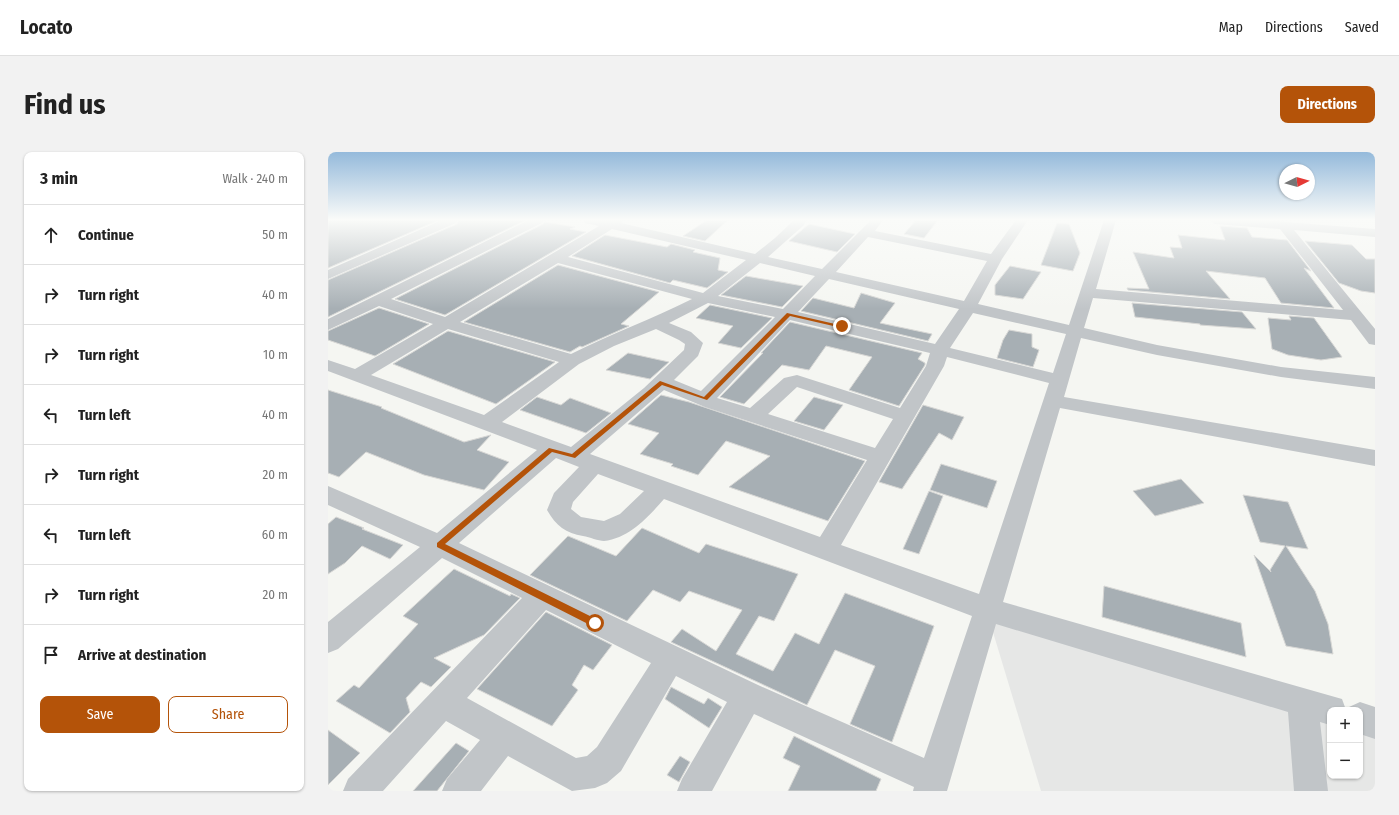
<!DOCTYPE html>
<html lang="en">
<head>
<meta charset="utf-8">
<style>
	:root { --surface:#fff; --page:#f2f2f2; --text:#222; --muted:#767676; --line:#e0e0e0; --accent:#b45309 }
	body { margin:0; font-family:"Fira Sans Condensed",sans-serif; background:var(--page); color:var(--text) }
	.controls { position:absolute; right:12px; bottom:12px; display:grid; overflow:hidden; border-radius:8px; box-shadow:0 1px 3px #0004 }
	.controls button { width:36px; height:36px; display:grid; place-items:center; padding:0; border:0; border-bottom:1px solid var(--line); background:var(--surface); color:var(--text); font:20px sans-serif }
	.compass { position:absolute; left:951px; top:12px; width:36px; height:36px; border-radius:50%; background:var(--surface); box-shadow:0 1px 3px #0004; rotate:85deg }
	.stop { position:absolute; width:12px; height:12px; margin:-9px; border:3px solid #b45309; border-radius:50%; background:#fff }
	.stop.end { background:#b45309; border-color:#fff; box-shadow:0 1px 4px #0008 }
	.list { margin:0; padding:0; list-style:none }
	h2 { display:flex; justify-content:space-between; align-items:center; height:52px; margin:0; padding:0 16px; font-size:17px }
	h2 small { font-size:13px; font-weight:400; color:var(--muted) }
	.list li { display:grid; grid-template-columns:26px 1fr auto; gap:12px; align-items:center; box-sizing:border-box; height:60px; padding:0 16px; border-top:1px solid var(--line) }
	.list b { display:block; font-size:15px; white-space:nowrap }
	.list em { font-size:13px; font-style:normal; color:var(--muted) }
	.actions { display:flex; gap:8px; padding:12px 16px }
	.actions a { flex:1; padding:9px 0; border:1px solid var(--accent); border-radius:8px; text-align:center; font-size:14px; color:var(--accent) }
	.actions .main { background:var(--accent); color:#fff }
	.icon { flex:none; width:22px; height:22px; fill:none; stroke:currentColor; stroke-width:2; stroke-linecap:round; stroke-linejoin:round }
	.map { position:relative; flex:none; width:1047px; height:639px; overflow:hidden; border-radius:8px }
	header { display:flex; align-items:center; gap:24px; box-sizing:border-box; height:56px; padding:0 20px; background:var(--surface); border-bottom:1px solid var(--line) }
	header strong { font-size:19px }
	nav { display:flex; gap:22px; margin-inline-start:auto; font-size:14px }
	.intro { display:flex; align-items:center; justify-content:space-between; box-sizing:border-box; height:96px; padding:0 24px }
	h1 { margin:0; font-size:28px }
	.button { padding:10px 18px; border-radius:8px; background:var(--accent); color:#fff; font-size:14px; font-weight:700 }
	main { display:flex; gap:24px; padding:0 24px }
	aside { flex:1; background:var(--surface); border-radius:8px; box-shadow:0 1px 3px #0004 }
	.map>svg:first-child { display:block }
	.built { fill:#e6e7e6 }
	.building { fill:#a7afb4; stroke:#d7d7d5 }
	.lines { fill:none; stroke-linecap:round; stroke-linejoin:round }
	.minor { fill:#c1c5c8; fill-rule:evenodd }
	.route { fill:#b45309 }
</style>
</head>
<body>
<header>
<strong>Locato</strong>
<nav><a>Map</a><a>Directions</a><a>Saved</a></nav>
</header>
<div class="intro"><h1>Find us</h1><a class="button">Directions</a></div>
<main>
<aside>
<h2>3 min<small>Walk · 240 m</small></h2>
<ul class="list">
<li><svg class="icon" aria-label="ahead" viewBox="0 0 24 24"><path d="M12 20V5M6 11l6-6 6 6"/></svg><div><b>Continue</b></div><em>50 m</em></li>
<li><svg class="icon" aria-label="right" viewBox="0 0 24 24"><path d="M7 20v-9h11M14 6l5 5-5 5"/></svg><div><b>Turn right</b></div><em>40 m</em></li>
<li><svg class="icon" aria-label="right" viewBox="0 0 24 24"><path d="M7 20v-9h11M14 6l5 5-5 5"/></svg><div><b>Turn right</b></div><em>10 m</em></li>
<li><svg class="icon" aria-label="left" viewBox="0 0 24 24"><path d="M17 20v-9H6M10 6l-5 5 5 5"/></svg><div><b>Turn left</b></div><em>40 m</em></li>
<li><svg class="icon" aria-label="right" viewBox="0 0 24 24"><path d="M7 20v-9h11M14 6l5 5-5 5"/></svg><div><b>Turn right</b></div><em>20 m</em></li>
<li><svg class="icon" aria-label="left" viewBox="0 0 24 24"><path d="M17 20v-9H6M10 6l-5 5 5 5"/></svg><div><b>Turn left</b></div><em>60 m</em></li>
<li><svg class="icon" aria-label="right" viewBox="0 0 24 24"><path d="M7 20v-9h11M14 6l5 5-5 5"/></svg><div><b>Turn right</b></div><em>20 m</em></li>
<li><svg class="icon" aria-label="arrive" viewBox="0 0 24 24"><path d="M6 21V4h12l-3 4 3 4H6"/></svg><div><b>Arrive at destination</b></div></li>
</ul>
<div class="actions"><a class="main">Save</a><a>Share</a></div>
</aside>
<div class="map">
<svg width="1047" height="639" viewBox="0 0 1047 639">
	<rect width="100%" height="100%" fill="#f5f6f2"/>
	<path class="built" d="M658 457 1002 558V624H1032V566L1047 571V639H713Z"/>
	<path class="building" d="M0 68H111L0 116Z
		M131 68H198L0 165V128L129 72Z
		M379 68H400L377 89 355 84Z
		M588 68H610L596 86 576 82Z
		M217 70 247 75 242 77 258 80 117 163 67 147 215 72Z
		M729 71 741 72 752 101 745 119 713 113Z
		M481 72 527 82 509 100 461 89Z
		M892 74 919 76 924 85 959 88 983 119 976 116 1006 156 953 151 937 126 878 119 902 147 800 138 799 136 821 137 805 100 846 106 842 95 854 96 850 83 897 88Z
		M277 83 339 95 343 92 367 98 365 100 392 106 390 118 400 120 379 136 345 128 342 131 244 104Z
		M977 89 1024 93 1038 107H1047V141L1033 139 1011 131Z
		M230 113 331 140 293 172 301 174 254 195 252 194 242 200 136 170Z
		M682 114 713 120 695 147 667 143V133Z
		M418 124 475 134 454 155 393 143Z
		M533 141 567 151 552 171 604 182 600 189 473 159 485 146 526 156Z
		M804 151 914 160 928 177 872 173V172L807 165Z
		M382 153 444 166 413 196 390 191 405 174 368 166Z
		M51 156 101 172 47 204 0 188V179Z
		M961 164 986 166 1014 205 993 208 960 203 944 197 940 166 963 168Z
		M462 170 594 201 590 207 597 211V213L571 254 521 238 544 205 498 194 481 218 454 213 416 252 392 245 435 201H433Z
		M681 178 704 182V195L711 198 705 215 669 206 675 188Z
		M120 179 227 210 168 252 65 212Z
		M300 201 341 210 322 227 278 218Z
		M0 238 54 255 53 256 136 290 163 283 149 298 181 310 156 338 96 323 38 300 11 325 0 321Z
		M333 243 361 250 537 309 500 369 401 335 442 304 398 289 370 323 343 314 345 312 312 302 331 281 300 272Z
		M209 245 233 253 242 246 283 261 258 281 192 258Z
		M486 245 515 253 496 278 466 269Z
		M595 253 636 265 624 288 611 281 574 337 551 330Z
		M613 312 669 329 659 356 602 338Z
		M853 327 876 351 827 364 805 339Z
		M601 339 615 344 591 402 575 397Z
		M915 343 960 350 980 397 958 394 987 439 1000 472 1005 502 958 494 926 403 943 420 942 418 957 394 932 390Z
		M8 365 36 376 34 377 75 393 62 407 34 394 17 411 0 422V372Z
		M314 376 371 401 378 392 470 422 446 469 431 464 408 502 445 519 467 481 491 492 517 441 606 474 564 590 522 572 547 514 507 498 479 553 343 490 354 477 388 499 414 458 361 439 352 450 325 438 299 469 202 423 240 384 288 404Z
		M126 417 182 444 183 442 192 446 156 483 106 506 123 515 103 535 93 530 78 546 82 560 62 581 8 549 26 533 31 536 90 472 75 464Z
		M776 434 913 471 918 505 774 465Z
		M218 460 284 493 265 518 256 513 244 533 250 538 224 574 149 537Z
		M343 535 376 552 380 546 394 555 381 576 337 547Z
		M0 578 32 601 0 633Z
		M466 584 553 627 548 639H460L472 614 455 606Z
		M128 591 141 599 109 639H85Z
		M352 604 362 610 351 630 339 623Z"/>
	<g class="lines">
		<path class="minor" d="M114 68H130L128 71 0 127V118Z
			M201 68H216L214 71 63 147 117 165 271 74 257 71 255 68H296L293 71 427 102 447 86 466 68H478L476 73 440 105 494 117 543 68H555L547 79 663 102 688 68H700L674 107 650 152 741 173 776 68H788L768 137 1015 158 952 77 887 72 881 68H931L1047 77V85L966 78 1047 177V193L1041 192 1023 168 765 146 756 176 829 193 953 215 1047 225V237L953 225 829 203 753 186 736 245 1047 298V314L732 256 675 450 1014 547 1018 558H1002V573L992 570 1000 639H966L960 560 668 472 619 639H585L586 635 426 562 384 639H349L354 627 399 550 348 524 293 619 279 631 267 636 244 639 180 604 153 639H114L119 627 152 588 118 569 55 639H15L20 627 194 446 114 406 10 497 0 501V470L92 395 0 353V334L109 381 209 298 0 219V208L27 217 105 172 51 154 0 178V167ZM284 77 418 108 375 141 240 105ZM540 85 659 109 636 149 508 120ZM230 111 364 147C324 167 283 182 243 202L132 170ZM432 111 487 124 455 157 390 144ZM501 127 631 157 607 192 470 160ZM380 151 447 165 373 239 346 228 370 204 375 191 363 180 341 171ZM645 161 738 182 725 221 622 196ZM462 168 602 201 598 214 572 256 469 223 456 226 422 256 389 246ZM120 177 231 210 156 263 43 223ZM328 177 351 188 357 192 356 198 316 236 243 295 174 270 251 212 286 194ZM619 205 721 231 651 442 513 393 616 214ZM469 235 565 267 547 296 440 262ZM336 238 377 255 539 308 492 385 262 302ZM228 306 251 315 226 341 219 358C228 374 238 381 255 384 262 385 270 389 276 389 302 386 320 365 336 347L644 464 596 606 430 533 131 391ZM270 322 316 339 292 362 276 369 253 365 243 357 245 350ZM218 458 323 511 269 595 259 604 248 606 139 546Z
			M1032 550 1047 555V587L1032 582V558H1020L1021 555Z"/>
	</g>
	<linearGradient id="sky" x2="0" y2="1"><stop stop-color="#95badb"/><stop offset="0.43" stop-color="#fafbf9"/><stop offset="1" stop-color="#fafbf9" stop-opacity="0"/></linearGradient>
	<rect width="1047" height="157" fill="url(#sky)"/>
	<path class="route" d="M459 161 516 174 514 176 462 164 379 248 334 233 247 306 224 300 117 392 270 468V474H264L109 395V391L221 296 244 302 332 229 376 245Z"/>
</svg>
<div class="controls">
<button>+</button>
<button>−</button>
</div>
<svg class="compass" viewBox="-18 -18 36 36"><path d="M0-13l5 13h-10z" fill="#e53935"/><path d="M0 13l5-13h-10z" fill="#767676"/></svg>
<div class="stop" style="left:267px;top:471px"></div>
<div class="stop end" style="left:514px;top:174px"></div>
</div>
</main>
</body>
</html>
